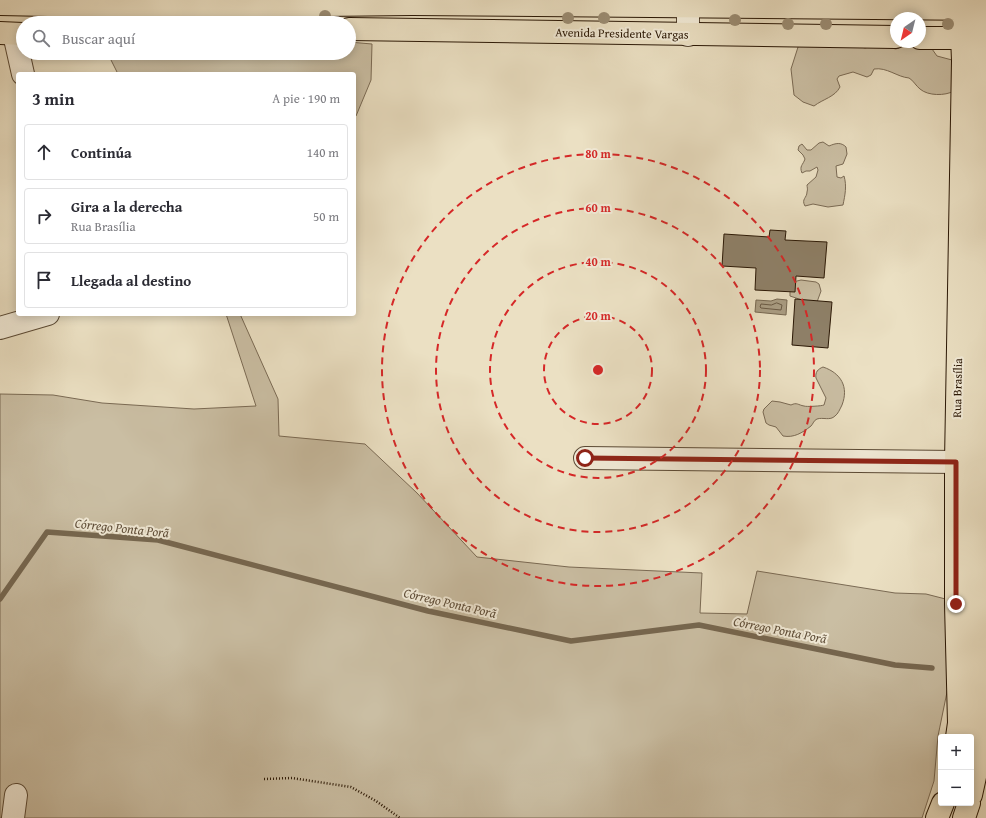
<!DOCTYPE html>
<html lang="es">
<head>
<meta charset="utf-8">
<style>
	:root { --surface:#fff; --page:#f7f7f7; --text:#2b2b33; --muted:#7c7c81; --line:#e1e1e2 }
	body { margin:0; font-family:"Gentium Book Plus",serif; background:var(--page); color:var(--text) }
	.controls { position:absolute; right:12px; bottom:12px; display:grid; overflow:hidden; border-radius:4px; box-shadow:0 2px 10px #0003 }
	.controls button { width:36px; height:36px; display:grid; place-items:center; padding:0; border:0; border-bottom:1px solid var(--line); background:var(--surface); color:var(--text); font:20px sans-serif }
	.compass { position:absolute; left:890px; top:12px; width:36px; height:36px; border-radius:50%; background:var(--surface); box-shadow:0 2px 10px #0003; rotate:215deg }
	.stop { position:absolute; width:12px; height:12px; margin:-9px; border:3px solid #8f2418; border-radius:50%; background:#fff }
	.stop.end { background:#8f2418; border-color:#fff; box-shadow:0 1px 4px #0008 }
	.list { margin:0; padding:0; list-style:none }
	h2 { display:flex; justify-content:space-between; align-items:center; height:52px; margin:0; padding:0 16px; font-size:17px }
	h2 small { font-size:13px; font-weight:400; color:var(--muted) }
	.list li { display:grid; grid-template-columns:26px 1fr auto; gap:12px; align-items:center; box-sizing:border-box; height:56px; margin:0 8px 8px; padding:0 8px; border:1px solid var(--line); border-radius:4px }
	.list b { display:block; font-size:15px; white-space:nowrap }
	.list p { margin:0; font-size:13px; white-space:nowrap; color:var(--muted) }
	.list em { font-size:13px; font-style:normal; color:var(--muted) }
	.icon { flex:none; width:22px; height:22px; fill:none; stroke:currentColor; stroke-width:2; stroke-linecap:round; stroke-linejoin:round }
	.map { position:relative; flex:none; width:986px; height:818px; overflow:hidden }
	.search { position:absolute; background:var(--surface); box-shadow:0 2px 10px #0003; left:16px; top:16px; width:340px; height:44px; display:flex; align-items:center; gap:10px; box-sizing:border-box; padding:0 14px; border-radius:22px; color:var(--muted); font-size:15px }
	.panel { position:absolute; background:var(--surface); box-shadow:0 2px 10px #0003; left:16px; top:72px; width:340px; height:244px; border-radius:4px }
	.map>svg:first-child { display:block }
	.green { fill:#cabea3; stroke:#7a6a54 }
	.water { fill:#a99c82; stroke:#766750 }
	.lines { fill:none; stroke-linecap:round; stroke-linejoin:round }
	.shore { stroke:#6a5a44; stroke-width:1 }
	.stream { stroke:#766750; stroke-width:5.5 }
	.building { fill:#8e8068; stroke:#2a1705 }
	.minor-casing { stroke:#5a4934; stroke-width:24 }
	.major-casing { stroke:#2a1705; stroke-width:24 }
	.path { stroke:#2a1705; stroke-width:2.5; stroke-dasharray:1 2; stroke-linecap:butt }
	.minor { stroke:#f2ebd8; stroke-width:22 }
	.major { stroke:#ebe0c3; stroke-width:22 }
	.tree { fill:#9b8d74 }
	.route { stroke:#8f2418; stroke-width:5 }
	.ring { fill:none; stroke:#d62828; stroke-width:2; stroke-dasharray:7 5 }
	.labels { text-anchor:middle; dominant-baseline:central; stroke-width:4; stroke-linejoin:round; paint-order:stroke }
	.street-label { font-size:12px; fill:#2a1705; stroke:#f2ebd8 }
	.water-label { font-size:13px; font-style:italic; fill:#5d4c37; stroke:#f2ebd8 }
	.centre { fill:#d62828; stroke:#f2ebd8; stroke-width:2 }
	.ring-label { font-size:12px; text-anchor:middle; font-weight:bold; fill:#d62828; stroke:#f2ebd8; stroke-width:4; stroke-linejoin:round; paint-order:stroke }
</style>
</head>
<body>
<div class="map">
<svg width="986" height="818" viewBox="0 0 986 818">
	<rect width="100%" height="100%" fill="#ebe0c3"/>
	<filter id="stains"><feTurbulence type="fractalNoise" baseFrequency=".005" numOctaves="4"/><feColorMatrix values="0 0 0 0 .2 0 0 0 0 .09 0 0 0 0 .02 0 0 0 .5 -.17"/></filter>
	<radialGradient id="worn" r=".72"><stop offset=".6" stop-color="#630" stop-opacity="0"/><stop offset="1" stop-color="#630" stop-opacity=".3"/></radialGradient>
	<path class="green" d="M349 42 372 44 371 80 356 116 354 117V74H118L108 54 110 53H349Z
		M799 44 858 46 865 48 877 45 896 49 906 44 932 49 937 56 952 60 954 91C945 96 928 96 920 89 916 86 913 80 909 78 897 77 887 67 874 69L871 75 867 77 853 72 839 76 837 79 840 87C835 97 823 99 814 106L803 102 794 95 791 69Z
		M823 142 829 146C836 143 841 142 846 147L847 154 843 164 836 166 837 177 841 178 844 176C847 186 845 195 843 205L828 207 813 204 805 206C801 199 807 198 807 192 808 189 807 187 807 185L816 177 818 170 817 167 810 171H806L802 173C799 166 803 165 805 159L803 155 798 150 799 146 802 144 807 150H811L819 143Z
		M801 280 816 282 819 284 821 291 817 302 805 301 790 296V288L793 282Z
		M226 314H240L278 399 279 436 365 444 417 493 477 557 569 567 702 573 700 613 747 614 757 571 895 593 926 594 965 604 938 736 934 781 922 818H0V394L53 395 102 403 194 409 256 406Z
		M823 367C841 373 849 387 842 405 840 409 838 414 835 416 830 421 823 417 817 419 814 420 813 424 811 426 802 433 794 438 783 436L776 427 769 425 766 423 763 412 764 409 772 401 780 402 791 405C797 402 798 405 804 406 806 407 822 406 824 405L826 398 816 378C815 372 818 369 823 367Z"/>
	<path class="water" d="M777 299 787 300 786 315 755 312 756 300 771 301Z"/>
	<g class="lines">
		<path class="shore" d="M777 303 782 305 781 310 761 308 760 307 761 304 771 305Z"/>
		<path class="stream" d="M0 599 47 532 158 540 428 611 571 641 699 625 895 665 932 668"/>
	</g>
	<path class="building" d="M770 230 786 231 785 240 827 242 824 278 796 276 795 292 755 290 756 268 722 266 724 234 769 237Z
		M795 299 832 302 828 348 792 345Z"/>
	<g class="lines">
		<g class="minor-casing">
			<path id="minor" d="M688 0V35
				M142 23 143 0
				M14 34 23 74
				M0 328 48 314
				M585 458 956 462
				M13 818 16 795"/>
		</g>
		<g class="major-casing">
			<path id="major" d="M0 4 143 7 412 4 986 9
				M349 29 896 37
				M0 33 23 34
				M920 38H977
				M957 737 959 723 956 604V462L963 61 961 9
				M971 795 976 772 979 748C974 593 977 439 979 284 980 192 986 100 977 9
				M937 818 943 803
				M964 818 969 803"/>
		</g>
		<path class="path" d="M264 779 292 778 351 787 376 801 400 818"/>
		<use href="#minor" class="minor"/>
		<use href="#major" class="major"/>
	</g>
	<g class="tree">
		<circle cx="325" cy="16" r="6"/>
		<circle cx="568" cy="18" r="6"/>
		<circle cx="604" cy="18" r="6"/>
		<circle cx="735" cy="20" r="6"/>
		<circle cx="788" cy="24" r="6"/>
		<circle cx="826" cy="24" r="6"/>
		<circle cx="948" cy="24" r="6"/>
	</g>
	<g class="lines">
		<path class="route" d="M585 458 956 462V604"/>
	</g>
	<g class="ring">
		<circle cx="598" cy="370" r="54"/>
		<circle cx="598" cy="370" r="108"/>
		<circle cx="598" cy="370" r="162"/>
		<circle cx="598" cy="370" r="216"/>
	</g>
	<g class="labels">
		<g class="street-label">
			<text transform="translate(622 33) rotate(1)">Avenida Presidente Vargas</text>
			<text transform="translate(957 388) rotate(-89)">Rua Brasília</text>
		</g>
		<g class="water-label">
			<text transform="translate(122 528) rotate(6)">Córrego Ponta Porã</text>
			<text transform="translate(450 603) rotate(13)">Córrego Ponta Porã</text>
			<text transform="translate(780 630) rotate(11)">Córrego Ponta Porã</text>
		</g>
	</g>
	<circle cx="598" cy="370" r="6" class="centre"/>
	<g class="ring-label">
		<text x="598" y="158">80 m</text>
		<text x="598" y="212">60 m</text>
		<text x="598" y="266">40 m</text>
		<text x="598" y="320">20 m</text>
	</g>
	<rect width="100%" height="100%" filter="url(#stains)"/>
	<rect width="100%" height="100%" fill="url(#worn)"/>
</svg>
<div class="controls">
<button>+</button>
<button>−</button>
</div>
<svg class="compass" viewBox="-18 -18 36 36"><path d="M0-13l5 13h-10z" fill="#e53935"/><path d="M0 13l5-13h-10z" fill="#7c7c81"/></svg>
<div class="stop" style="left:585px;top:458px"></div>
<div class="stop end" style="left:956px;top:604px"></div>
<div class="search"><svg class="icon" aria-label="search" viewBox="0 0 24 24"><circle cx="10" cy="10" r="6"/><path d="M15 15l6 6"/></svg>Buscar aquí</div>
<section class="panel">
<h2>3 min<small>A pie · 190 m</small></h2>
<ul class="list">
<li><svg class="icon" aria-label="ahead" viewBox="0 0 24 24"><path d="M12 20V5M6 11l6-6 6 6"/></svg><div><b>Continúa</b></div><em>140 m</em></li>
<li><svg class="icon" aria-label="right" viewBox="0 0 24 24"><path d="M7 20v-9h11M14 6l5 5-5 5"/></svg><div><b>Gira a la derecha</b><p>Rua Brasília</p></div><em>50 m</em></li>
<li><svg class="icon" aria-label="arrive" viewBox="0 0 24 24"><path d="M6 21V4h12l-3 4 3 4H6"/></svg><div><b>Llegada al destino</b></div></li>
</ul>
</section>
</div>
</body>
</html>
